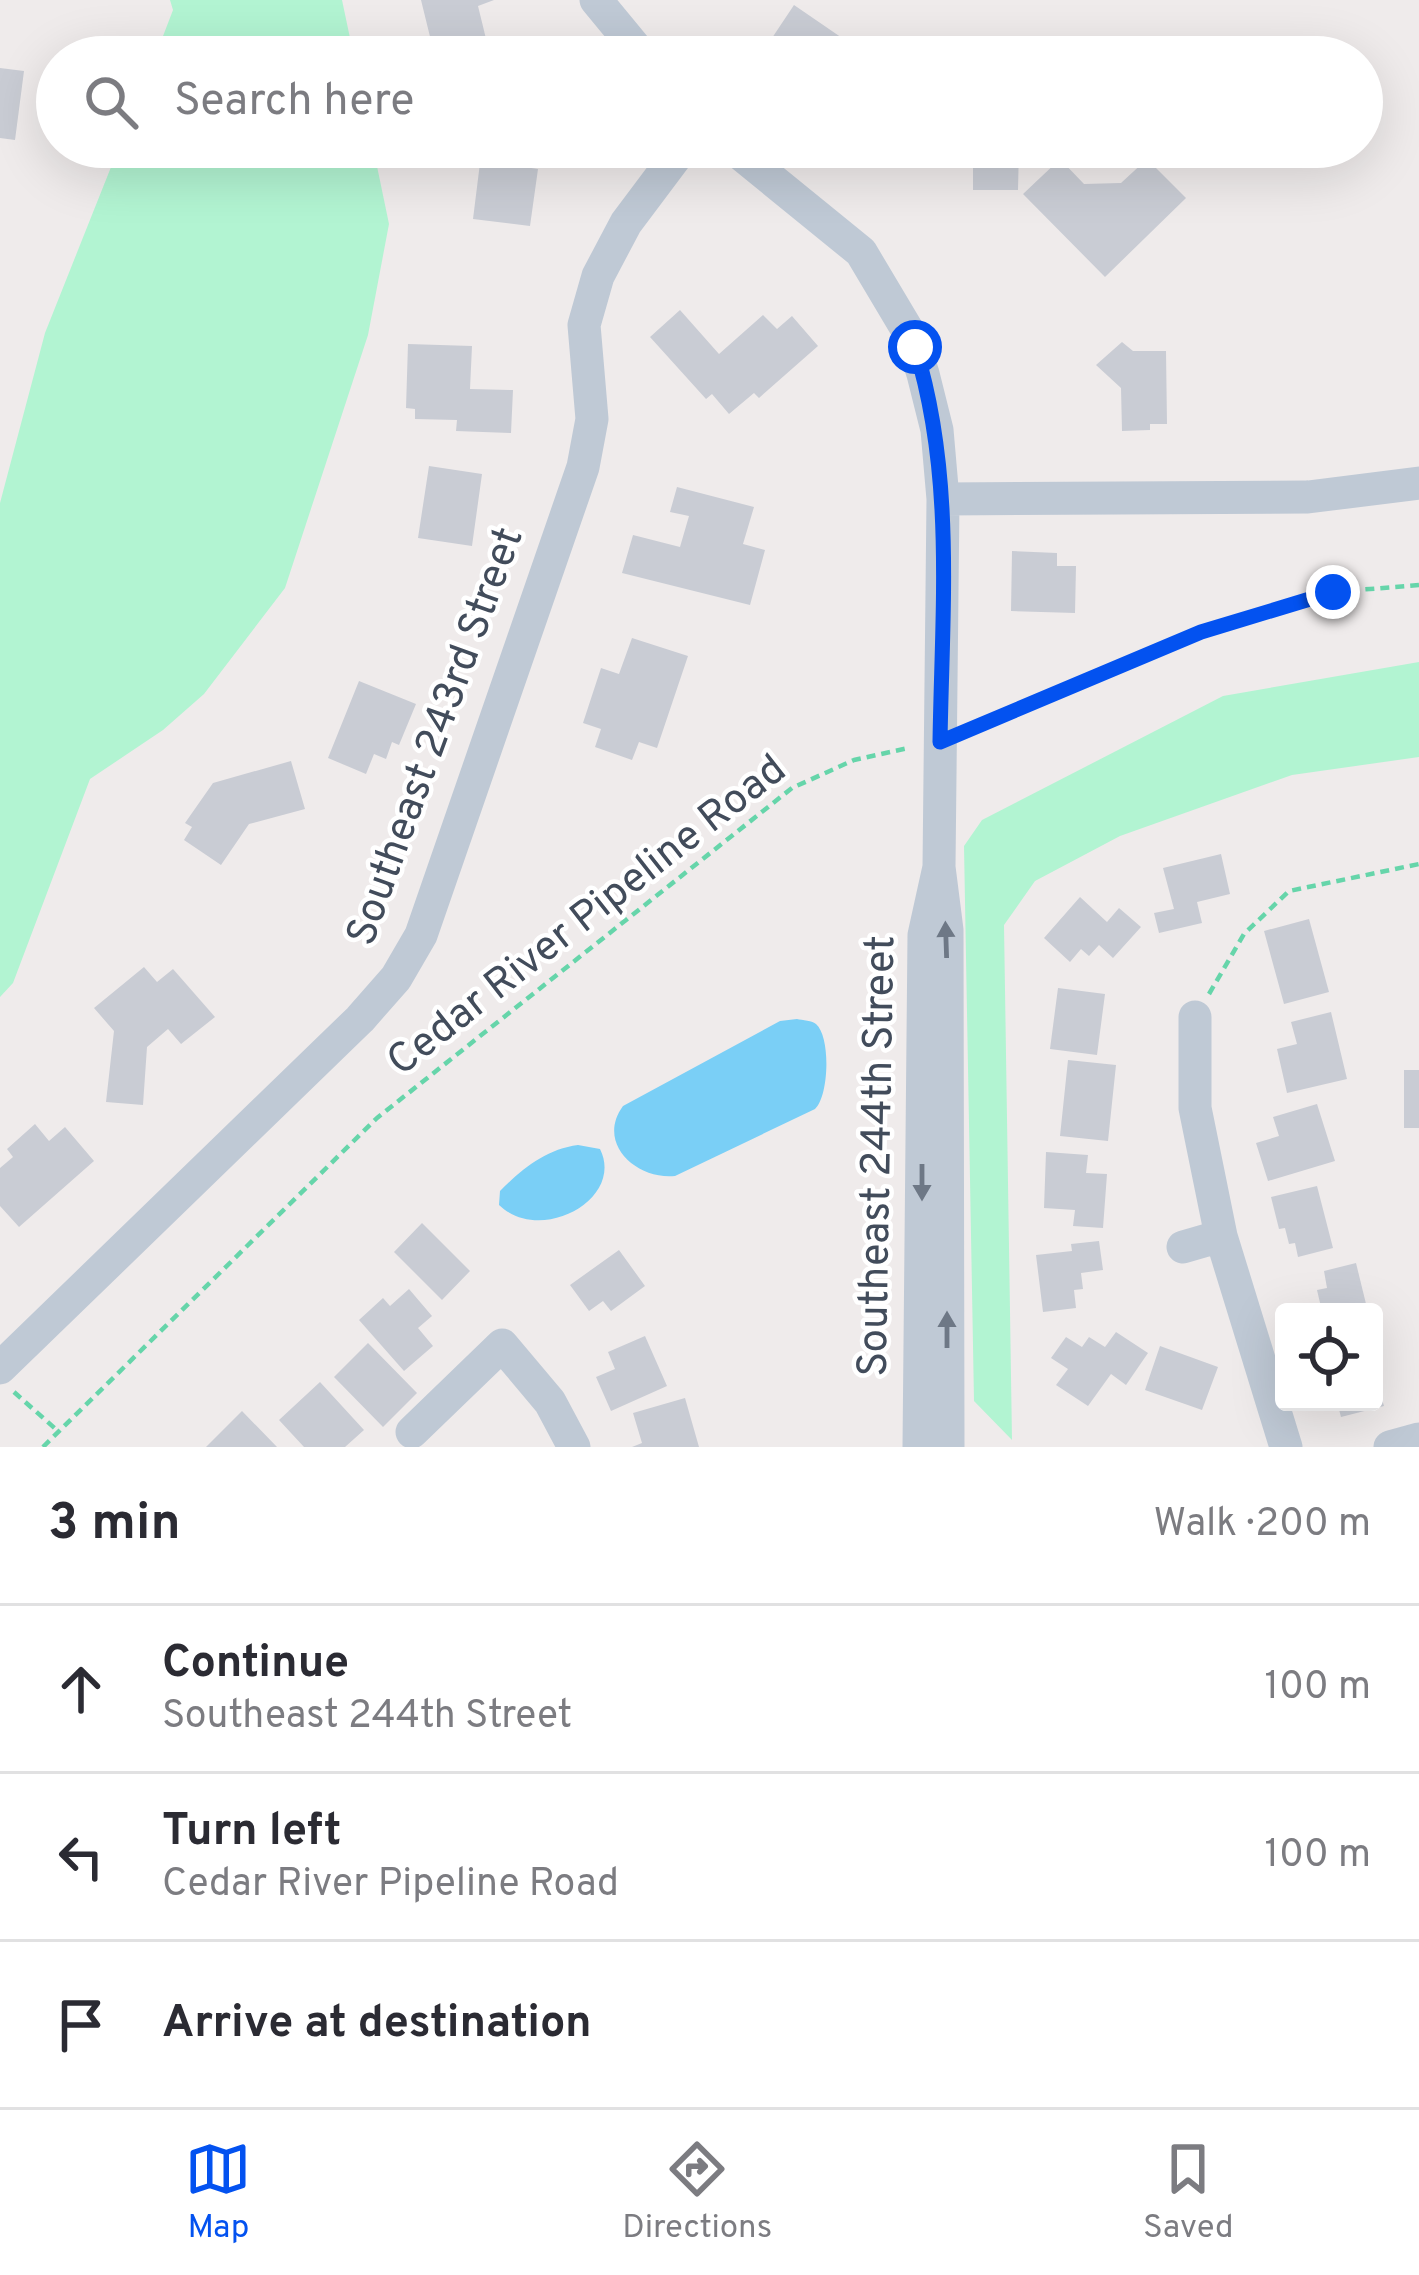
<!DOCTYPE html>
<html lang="en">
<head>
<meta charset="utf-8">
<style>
	:root { --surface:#fff; --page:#f2f2f3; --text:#2b2b33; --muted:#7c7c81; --line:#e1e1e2; --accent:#0352f0 }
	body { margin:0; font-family:Overpass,sans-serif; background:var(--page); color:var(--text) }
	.controls { position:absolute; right:36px; bottom:36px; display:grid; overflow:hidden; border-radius:12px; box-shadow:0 12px 48px #0002 }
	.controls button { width:108px; height:108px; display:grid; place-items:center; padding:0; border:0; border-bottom:3px solid var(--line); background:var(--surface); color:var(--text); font:60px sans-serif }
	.stop { position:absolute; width:36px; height:36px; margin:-27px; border:9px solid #0352f0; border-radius:50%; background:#fff }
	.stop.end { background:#0352f0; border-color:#fff; box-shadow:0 3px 12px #0008 }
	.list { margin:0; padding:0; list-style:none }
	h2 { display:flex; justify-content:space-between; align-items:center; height:156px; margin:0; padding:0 48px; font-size:51px }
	h2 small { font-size:39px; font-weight:400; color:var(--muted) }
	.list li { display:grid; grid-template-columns:78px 1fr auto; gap:36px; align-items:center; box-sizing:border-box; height:168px; padding:0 48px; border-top:3px solid var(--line) }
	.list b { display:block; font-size:45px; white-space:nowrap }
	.list p { margin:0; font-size:39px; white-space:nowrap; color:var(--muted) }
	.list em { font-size:39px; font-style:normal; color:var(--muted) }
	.icon { flex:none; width:66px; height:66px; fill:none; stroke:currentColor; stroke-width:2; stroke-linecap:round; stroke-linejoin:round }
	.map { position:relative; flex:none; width:1419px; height:1447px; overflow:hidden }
	.search { position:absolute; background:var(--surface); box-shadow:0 12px 48px #0002; left:36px; right:36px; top:36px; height:132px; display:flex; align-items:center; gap:30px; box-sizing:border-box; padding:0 42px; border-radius:66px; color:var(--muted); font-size:45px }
	.sheet { height:660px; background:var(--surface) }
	nav { display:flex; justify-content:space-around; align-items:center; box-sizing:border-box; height:168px; border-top:3px solid var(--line); background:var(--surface); font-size:33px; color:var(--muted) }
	nav a { display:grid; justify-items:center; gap:6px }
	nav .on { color:var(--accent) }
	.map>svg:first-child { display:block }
	.green { fill:#b2f4d2 }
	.water { fill:#7acff6 }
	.building { fill:#c9ccd4 }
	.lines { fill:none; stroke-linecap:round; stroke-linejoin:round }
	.path { stroke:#66d5aa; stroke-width:4.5; stroke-dasharray:9 6; stroke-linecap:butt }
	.minor { stroke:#bfc9d5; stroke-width:33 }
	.oneway { fill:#6e7886 }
	.route { stroke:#0352f0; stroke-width:15 }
	.labels { text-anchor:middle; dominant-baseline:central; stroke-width:9; stroke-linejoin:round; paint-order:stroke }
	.street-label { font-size:42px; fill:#424c5b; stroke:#fff }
</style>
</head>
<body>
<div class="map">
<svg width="1419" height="1447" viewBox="0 0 1419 1447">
	<rect width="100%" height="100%" fill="#efebeb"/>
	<path class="green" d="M170 0H342L354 57H155L173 10Z
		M119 147H373L389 224 368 335 285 588 204 694 163 730 90 779 13 983 0 997V503L45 333Z
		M1419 662V757L1292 775 1120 836 1035 881 1004 925 1012 1440 974 1401 964 846 982 820 1223 696Z"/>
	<path class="water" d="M797 1019C802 1020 813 1021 816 1024 831 1037 829 1096 815 1109L675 1176C636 1180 596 1143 623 1106L780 1021Z
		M578 1145 600 1149C625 1199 541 1245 499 1205L500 1191C522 1169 546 1149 578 1145Z"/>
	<path class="building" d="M421 0H494L478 6 489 51 466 57H435Z
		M794 5 864 53 861 57H784L789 50 772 38Z
		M0 68 24 71 15 140 0 138Z
		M482 147H521L518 166 538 169 530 226 473 219Z
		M973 147H1019L1018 190H973Z
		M1060 159 1084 184 1121 183 1147 159 1186 198 1105 277 1023 194Z
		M680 310 719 354 763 315 777 329 792 316 818 346 759 398 754 393 729 414 712 394 706 399 650 337Z
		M1122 342 1133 351H1166L1167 424H1150V430L1122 431 1121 388 1096 365Z
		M408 344 472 346 470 389 513 390 511 433 456 431 457 420 415 419V409L406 408Z
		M429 466 482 474 472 546 418 538Z
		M677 487 754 507 743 544 765 550 750 605 622 573 633 535 680 547 689 516 670 512Z
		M1012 551 1057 553V566H1076L1075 613 1011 611Z
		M632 638 688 656 657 748 639 742 632 760 595 747 601 729 583 723 601 668 619 674Z
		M359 681 416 704 399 745 392 742 386 759 374 754 366 774 328 758Z
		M291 761 305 809 249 824 221 865 184 840 192 827 185 823 213 783Z
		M1221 854 1230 894 1197 902 1202 923 1159 933 1154 913 1174 909 1163 868Z
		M1080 897 1107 922 1119 908 1141 927 1113 958 1099 945 1089 956 1081 949 1070 962 1044 938Z
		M1309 919 1329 992 1284 1004 1264 931Z
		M144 967 157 982 173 969 215 1017 181 1044 168 1029 147 1047 143 1105 106 1102 114 1031 94 1008Z
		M1058 988 1105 994 1097 1055 1050 1049Z
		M1331 1012 1347 1079 1287 1093 1277 1049 1297 1044 1291 1022Z
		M1068 1060 1116 1065 1108 1141 1060 1136Z
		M1404 1070H1419V1128H1404Z
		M1317 1104 1335 1161 1268 1181 1256 1143 1279 1136 1273 1117Z
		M35 1124 49 1141 65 1127 94 1161 19 1227 0 1206V1168L13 1157 7 1149Z
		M1046 1152 1088 1155 1086 1173 1107 1174 1103 1228 1073 1226 1075 1210 1044 1208Z
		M1317 1186 1333 1248 1298 1257 1295 1243 1289 1244 1285 1228 1279 1229 1271 1197Z
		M422 1223 470 1271 442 1300 394 1252Z
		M1099 1241 1103 1270 1081 1273 1083 1289 1074 1290 1076 1308 1043 1312 1036 1255 1072 1251 1071 1244Z
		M619 1250 645 1286 611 1311 603 1301 589 1311 570 1285Z
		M1356 1263 1368 1312H1306L1321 1307 1317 1290 1327 1288 1324 1271Z
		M409 1289 432 1316 418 1328 433 1346 404 1371 359 1320 383 1298 390 1306Z
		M1116 1332 1148 1353 1126 1385 1111 1374 1088 1406 1056 1385 1068 1369 1051 1358 1066 1337 1082 1347 1089 1337 1105 1347Z
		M645 1336 667 1386 611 1411 596 1377 615 1369 608 1352Z
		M368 1343 417 1393 383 1427 334 1377Z
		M1160 1346 1218 1367 1202 1410 1145 1390Z
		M1375 1376 1384 1406 1341 1417 1337 1402H1374Z
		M320 1382 364 1430 345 1447H304L279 1420Z
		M685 1398 699 1447H632L642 1443 633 1413Z
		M242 1411 277 1447H206Z"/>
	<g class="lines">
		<path class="path" d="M971 729 1158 649 1269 610 1333 592 1419 585
			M1209 994 1244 934 1289 891 1419 864
			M14 1392 59 1432
			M43 1447 377 1118 792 788 854 760 908 748"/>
		<path class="minor" d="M596 0 643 57
			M732 147 861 252 911 336 923 374 937 430 943 499 939 867
			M943 499 1308 497 1419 483
			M1195 1017V1108L1221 1236 1286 1447
			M1183 1247 1221 1236
			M0 1368 360 1019 396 978 421 935 583 467 592 419 584 325 598 276 626 223 683 147
			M412 1432 502 1345 550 1402 574 1447
			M919 1447 924 935 939 867 947 930 948 1447
			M1390 1447 1419 1439"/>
	</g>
	<defs><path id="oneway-solid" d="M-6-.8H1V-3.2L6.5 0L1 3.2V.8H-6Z" transform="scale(3)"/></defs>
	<g class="oneway">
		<use href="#oneway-solid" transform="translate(946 940) rotate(-92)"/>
		<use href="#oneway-solid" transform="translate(922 1182) rotate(90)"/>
		<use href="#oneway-solid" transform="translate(947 1330) rotate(-90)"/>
	</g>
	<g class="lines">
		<path class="route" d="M915 347C955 475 942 610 940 742L1201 632 1333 592"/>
	</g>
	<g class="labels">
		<g class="street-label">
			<text transform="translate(437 737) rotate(-70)">Southeast 243rd Street</text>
			<text transform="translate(588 917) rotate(-38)">Cedar River Pipeline Road</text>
			<text transform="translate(879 1156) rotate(-89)">Southeast 244th Street</text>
		</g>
	</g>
</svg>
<div class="controls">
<button><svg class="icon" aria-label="locate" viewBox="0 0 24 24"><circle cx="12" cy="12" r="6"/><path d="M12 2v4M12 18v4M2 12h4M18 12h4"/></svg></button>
</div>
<div class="stop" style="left:915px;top:347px"></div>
<div class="stop end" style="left:1333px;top:592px"></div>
<div class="search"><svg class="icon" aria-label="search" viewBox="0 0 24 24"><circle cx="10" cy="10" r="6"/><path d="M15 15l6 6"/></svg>Search here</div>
</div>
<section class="sheet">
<h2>3 min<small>Walk · 200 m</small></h2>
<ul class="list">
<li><svg class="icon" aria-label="ahead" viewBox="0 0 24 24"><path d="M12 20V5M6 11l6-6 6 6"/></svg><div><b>Continue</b><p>Southeast 244th Street</p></div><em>100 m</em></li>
<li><svg class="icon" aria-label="left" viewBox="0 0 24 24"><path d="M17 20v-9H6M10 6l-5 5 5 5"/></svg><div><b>Turn left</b><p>Cedar River Pipeline Road</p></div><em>100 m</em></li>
<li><svg class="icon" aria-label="arrive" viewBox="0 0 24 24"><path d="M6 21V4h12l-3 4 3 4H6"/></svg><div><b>Arrive at destination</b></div></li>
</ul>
</section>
<nav>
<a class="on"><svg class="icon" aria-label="map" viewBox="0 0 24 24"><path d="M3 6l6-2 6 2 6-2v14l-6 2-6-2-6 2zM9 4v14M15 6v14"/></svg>Map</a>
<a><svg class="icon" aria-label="directions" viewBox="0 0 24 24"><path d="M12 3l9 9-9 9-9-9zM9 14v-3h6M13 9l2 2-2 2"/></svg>Directions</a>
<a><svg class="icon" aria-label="saved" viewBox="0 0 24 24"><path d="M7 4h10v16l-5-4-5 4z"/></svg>Saved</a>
</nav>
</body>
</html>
